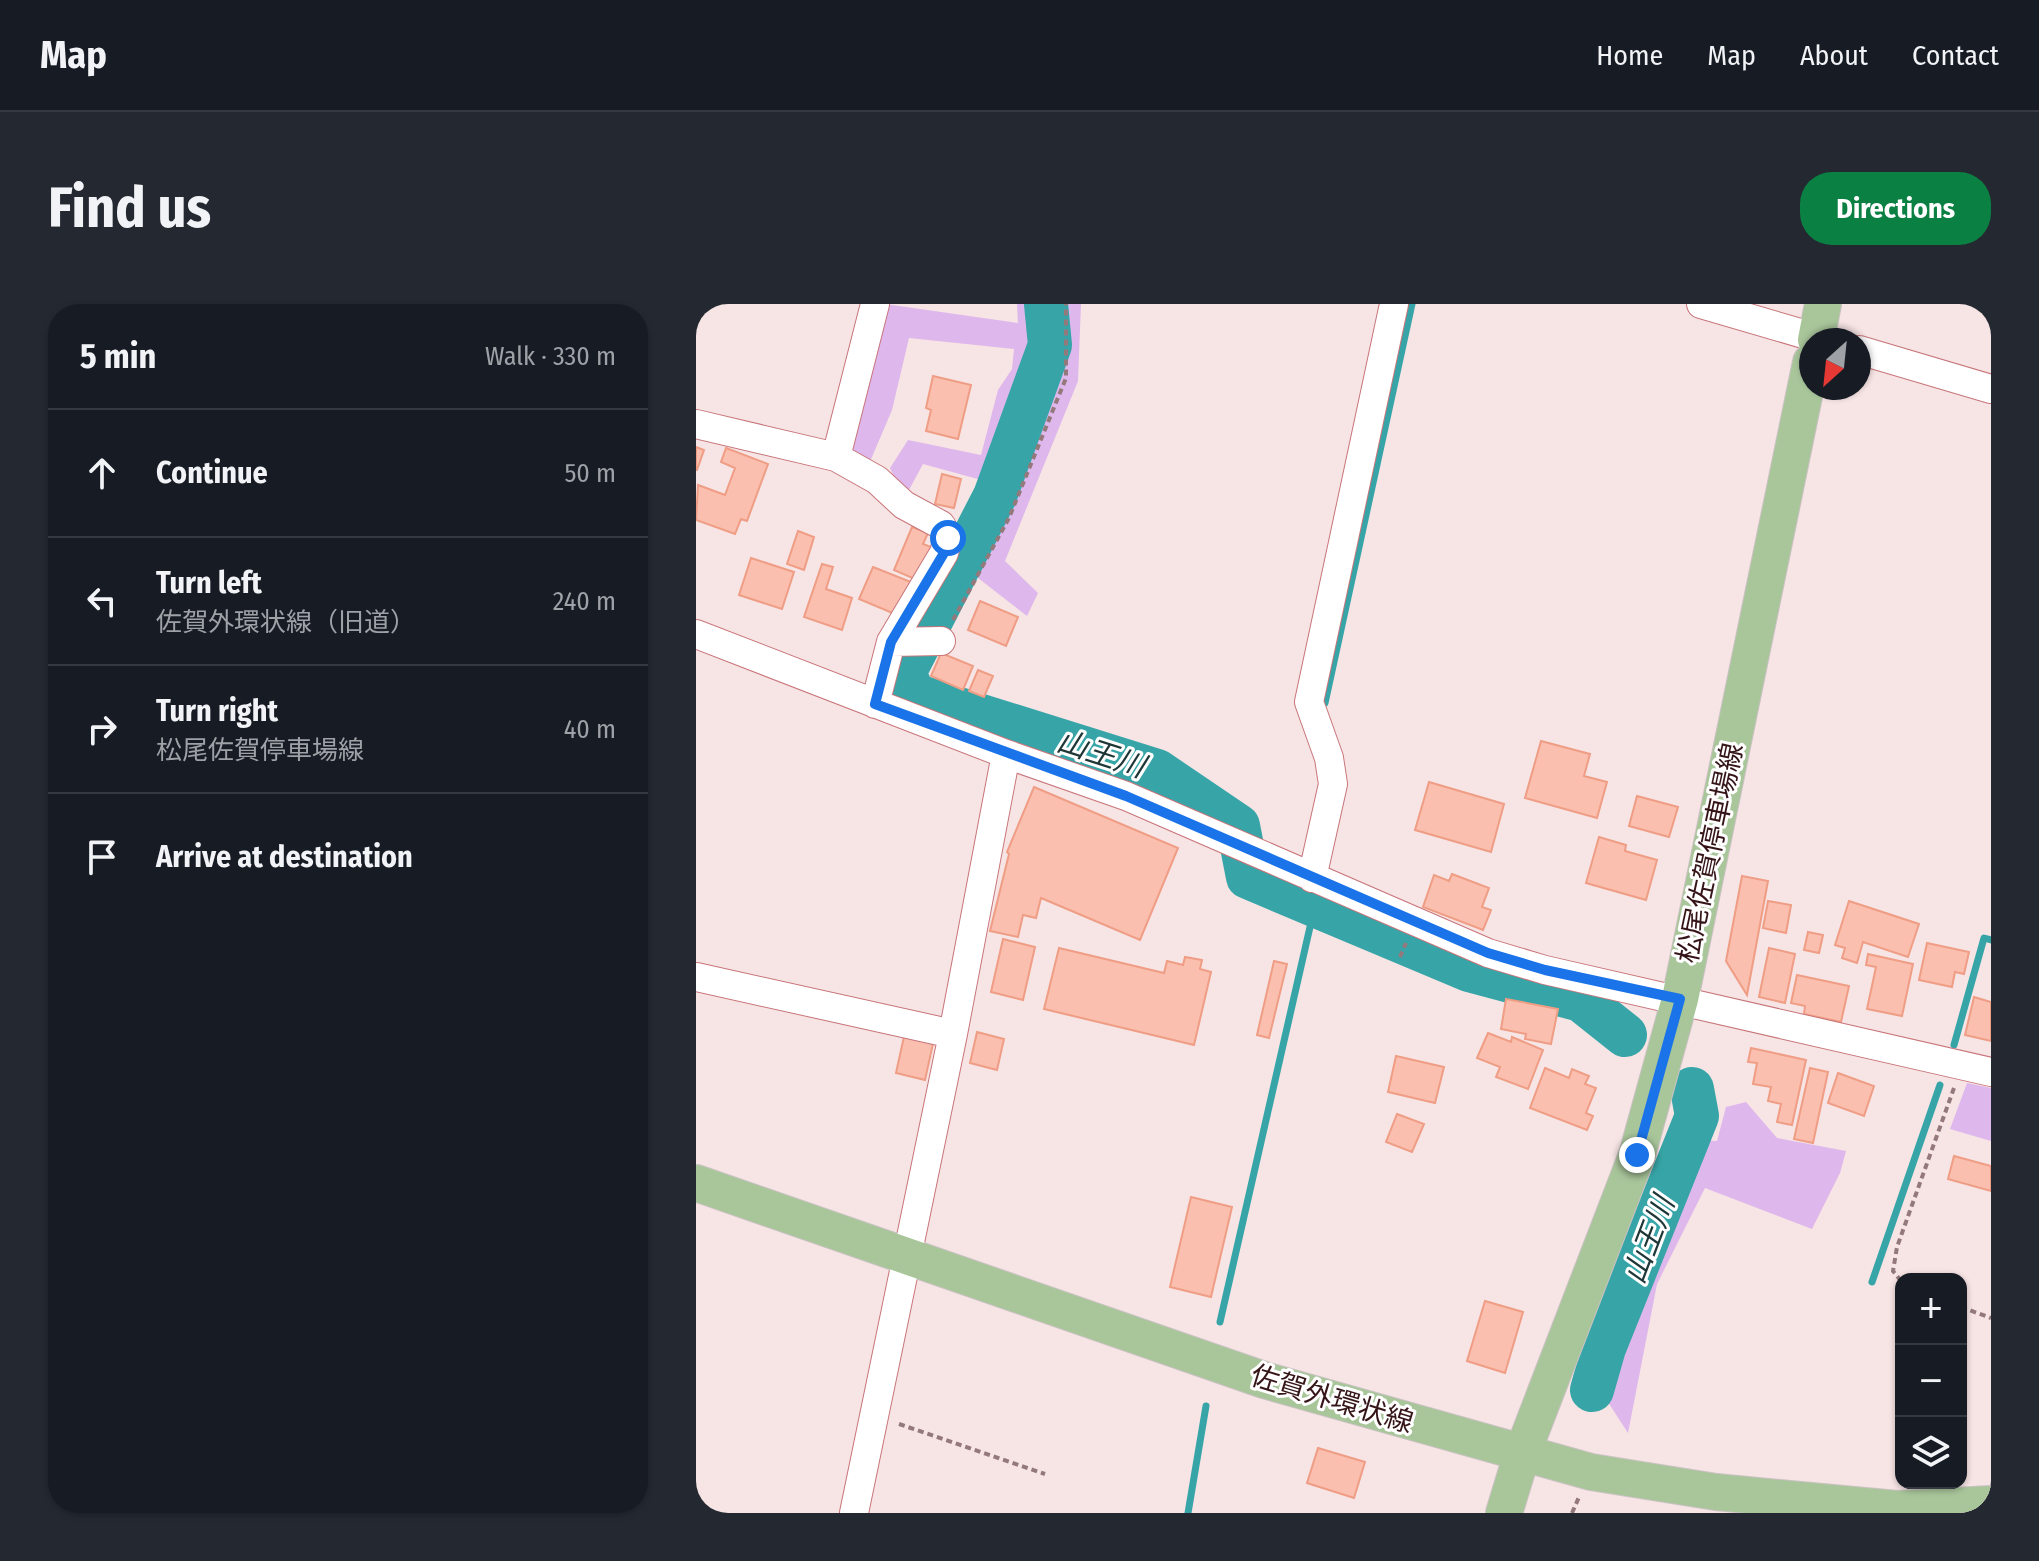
<!DOCTYPE html>
<html lang="en">
<head>
<meta charset="utf-8">
<style>
	:root { --surface:#171b24; --page:#242831; --text:#f1f3f6; --muted:#9ea1a6; --line:#363941; --accent:#0b8043 }
	body { margin:0; font-family:"Fira Sans Condensed","Noto Sans JP",sans-serif; background:var(--page); color:var(--text) }
	.controls { position:absolute; right:24px; bottom:24px; display:grid; overflow:hidden; border-radius:16px; box-shadow:0 2px 6px #0004 }
	.controls button { width:72px; height:72px; display:grid; place-items:center; padding:0; border:0; border-bottom:2px solid var(--line); background:var(--surface); color:var(--text); font:40px sans-serif }
	.compass { position:absolute; left:1103px; top:24px; width:72px; height:72px; border-radius:50%; background:var(--surface); box-shadow:0 2px 6px #0004; rotate:207deg }
	.stop { position:absolute; width:24px; height:24px; margin:-18px; border:6px solid #1a73e8; border-radius:50%; background:#fff }
	.stop.end { background:#1a73e8; border-color:#fff; box-shadow:0 2px 8px #0008 }
	.list { margin:0; padding:0; list-style:none }
	h2 { display:flex; justify-content:space-between; align-items:center; height:104px; margin:0; padding:0 32px; font-size:34px }
	h2 small { font-size:26px; font-weight:400; color:var(--muted) }
	.list li { display:grid; grid-template-columns:52px 1fr auto; gap:24px; align-items:center; box-sizing:border-box; height:128px; padding:0 32px; border-top:2px solid var(--line) }
	.list b { display:block; font-size:30px; white-space:nowrap }
	.list p { margin:0; font-size:26px; white-space:nowrap; color:var(--muted) }
	.list em { font-size:26px; font-style:normal; color:var(--muted) }
	.icon { flex:none; width:44px; height:44px; fill:none; stroke:currentColor; stroke-width:2; stroke-linecap:round; stroke-linejoin:round }
	.map { position:relative; flex:none; width:1295px; height:1209px; overflow:hidden; border-radius:32px }
	header { display:flex; align-items:center; gap:48px; box-sizing:border-box; height:112px; padding:0 40px; background:var(--surface); border-bottom:2px solid var(--line) }
	header strong { font-size:38px }
	nav { display:flex; gap:44px; margin-inline-start:auto; font-size:28px }
	.intro { display:flex; align-items:center; justify-content:space-between; box-sizing:border-box; height:192px; padding:0 48px }
	h1 { margin:0; font-size:56px }
	.button { padding:20px 36px; border-radius:32px; background:var(--accent); color:#fff; font-size:28px; font-weight:700 }
	main { display:flex; gap:48px; padding:0 48px }
	aside { flex:1; background:var(--surface); border-radius:32px; box-shadow:0 2px 6px #0004 }
	.map>svg:first-child { display:block }
	.green { fill:#deb7ec }
	.lines { fill:none; stroke-linecap:round; stroke-linejoin:round }
	.stream { stroke:#37a5a7; stroke-width:7 }
	.river { stroke:#37a5a7; stroke-width:44 }
	.building { fill:#fabfae; stroke:#ef9d85; stroke-width:2 }
	.minor-casing { stroke:#c8757a; stroke-width:30 }
	.major-casing { stroke:#cbc2c3; stroke-width:38 }
	.path { stroke:#93797b; stroke-width:4; stroke-dasharray:6 4; stroke-linecap:butt }
	.minor { stroke:#fff; stroke-width:28 }
	.major { stroke:#a9c69b; stroke-width:36 }
	.route { stroke:#1a73e8; stroke-width:10 }
	.labels { text-anchor:middle; dominant-baseline:central; stroke-width:6; stroke-linejoin:round; paint-order:stroke }
	.street-label { font-size:28px; fill:#361518; stroke:#fff }
	.water-label { font-size:30px; font-style:italic; fill:#1e3636; stroke:#fff }
</style>
</head>
<body>
<header>
<strong>Map</strong>
<nav><a>Home</a><a>Map</a><a>About</a><a>Contact</a></nav>
</header>
<div class="intro"><h1>Find us</h1><a class="button">Directions</a></div>
<main>
<aside>
<h2>5 min<small>Walk · 330 m</small></h2>
<ul class="list">
<li><svg class="icon" aria-label="ahead" viewBox="0 0 24 24"><path d="M12 20V5M6 11l6-6 6 6"/></svg><div><b>Continue</b></div><em>50 m</em></li>
<li><svg class="icon" aria-label="left" viewBox="0 0 24 24"><path d="M17 20v-9H6M10 6l-5 5 5 5"/></svg><div><b>Turn left</b><p>佐賀外環状線（旧道）</p></div><em>240 m</em></li>
<li><svg class="icon" aria-label="right" viewBox="0 0 24 24"><path d="M7 20v-9h11M14 6l5 5-5 5"/></svg><div><b>Turn right</b><p>松尾佐賀停車場線</p></div><em>40 m</em></li>
<li><svg class="icon" aria-label="arrive" viewBox="0 0 24 24"><path d="M6 21V4h12l-3 4 3 4H6"/></svg><div><b>Arrive at destination</b></div></li>
</ul>
</aside>
<div class="map">
<svg width="1295" height="1209" viewBox="0 0 1295 1209">
	<rect width="100%" height="100%" fill="#f7e4e4"/>
	<path class="green" d="M189 0 322 19 321 0H340L344 41 328 88 289 177 227 160 208 195 194 164 212 136 285 151 302 86 316 65 318 45 213 34 196 106 173 160 150 148Z
		M359 0H385L382 77 309 257 342 289 331 312 273 267 349 109 361 52Z
		M1271 779 1295 784V837L1254 825Z
		M1050 798 1081 834 1150 847 1144 869 1116 925 1009 884 961 980 932 1129 910 1095 939 994 1002 836 1021 837 1030 803Z"/>
	<g class="lines">
		<path class="stream" d="M629 399 716 0
			M1258 741 1288 634 1295 636
			M1176 978 1244 781
			M524 1018 619 601
			M492 1209 510 1102"/>
		<path class="river" d="M350 0 354 41 299 192 208 369 218 391 461 467 542 522 552 573 773 666 885 696 929 731
			M896 1086 908 1044 1001 812 996 785"/>
	</g>
	<path class="building" d="M237 72 275 81 262 135 230 127 235 106 230 104Z
		M0 143 8 146 1 166H0Z
		M30 144 72 160 51 217 45 215 39 230 0 216 2 181 29 191 39 164 25 158Z
		M246 170 265 175 258 204 239 200Z
		M216 223 232 229 227 240 235 243 221 276 198 266Z
		M102 227 118 233 108 266 91 260Z
		M55 254 98 268 86 305 43 291Z
		M126 260 137 263 130 285 156 294 146 326 108 313Z
		M177 263 215 278 201 311 163 295Z
		M284 297 322 313 310 342 272 326Z
		M245 349 277 362 267 386 235 372Z
		M282 366 297 372 288 393 273 387Z
		M845 437 894 450 888 472 911 478 901 514 829 494Z
		M733 478 808 500 795 548 719 526Z
		M338 483 482 544 444 636 345 594 340 614 327 611 322 633 294 627 313 550 311 548Z
		M941 492 982 503 973 533 933 522Z
		M903 533 930 541 929 547 961 556 950 596 890 579Z
		M756 570 793 584 786 603 795 606 787 626 727 603 738 571 753 577Z
		M1046 572 1072 577 1051 691 1030 657Z
		M1072 597 1095 601 1090 629 1067 624Z
		M1153 597 1223 620 1212 653 1167 638 1161 659 1146 654 1149 644 1139 641Z
		M1112 628 1127 631 1123 649 1108 646Z
		M307 635 339 643 327 696 295 688Z
		M1231 639 1273 648 1268 670 1259 668 1256 683 1223 676Z
		M363 644 468 669 471 657 487 661 489 653 506 656 504 665 515 668 498 741 348 705Z
		M1073 644 1099 650 1089 699 1063 693Z
		M1172 650 1217 660 1206 712 1171 705 1180 663 1170 661Z
		M578 657 591 660 573 734 561 731Z
		M1101 671 1153 682 1145 718 1108 710 1109 702 1095 699Z
		M1278 693 1295 698V737L1269 731Z
		M810 695 862 705 855 740 829 735 830 730 805 725Z
		M209 728 238 735 229 776 200 769Z
		M281 728 308 735 301 766 274 759Z
		M792 729 815 738 816 733 847 746 832 785 800 773 804 763 781 754Z
		M1055 744 1110 756 1096 821 1081 818 1085 800 1072 797 1075 783 1057 780 1061 759 1052 758Z
		M700 752 748 763 739 799 692 788Z
		M849 764 873 774 876 765 893 772 889 780 900 784 890 809 897 812 891 826 834 804Z
		M1114 764 1132 768 1117 839 1098 835Z
		M1142 769 1178 782 1168 812 1132 799Z
		M701 810 728 820 716 848 690 838Z
		M1258 852 1295 862V887L1252 875Z
		M495 893 536 903 515 993 474 983Z
		M789 997 827 1008 809 1069 771 1057Z
		M622 1144 669 1158 658 1194 611 1179Z"/>
	<g class="lines">
		<g class="minor-casing">
			<path id="minor" d="M1005 0 1128 36
				M1163 46 1295 85
				M0 120 140 153 181 176 208 201 245 221 252 234 248 249 195 338 179 400
				M140 153 179 0
				M0 330 310 450 430 492 792 649 849 666 1295 768
				M195 338 245 337
				M616 574 637 480 633 454 613 398 698 0
				M0 673 257 730
				M158 1209 257 730 310 450"/>
		</g>
		<g class="major-casing">
			<path id="major" d="M1120 36 1127 0
				M0 879 568 1076 895 1168 1020 1188 1201 1205 1295 1200
				M808 1209 826 1150 941 851 984 695 1115 58"/>
		</g>
		<path class="path" d="M257 316 313 214 370 74V0
			M704 653 710 639
			M1205 977 1197 967 1201 943 1258 784
			M1265 1003 1295 1014
			M203 1120 349 1170
			M876 1209 883 1193"/>
		<use href="#minor" class="minor"/>
		<use href="#major" class="major"/>
	</g>
	<g class="lines">
		<path class="route" d="M252 234 248 249 195 338 179 400 430 492 792 649 849 666 984 695 941 851"/>
	</g>
	<g class="labels">
		<g class="street-label">
			<text transform="translate(1014 549) rotate(-78)">松尾佐賀停車場線</text>
			<text transform="translate(636 1095) rotate(17)">佐賀外環状線</text>
		</g>
		<g class="water-label">
			<text transform="translate(405 450) rotate(18)">山王川</text>
			<text transform="translate(953 936) rotate(-69)">山王川</text>
		</g>
	</g>
</svg>
<div class="controls">
<button>+</button>
<button>−</button>
<button><svg class="icon" aria-label="layers" viewBox="0 0 24 24"><path d="M12 4l9 5-9 5-9-5zM3 14l9 5 9-5"/></svg></button>
</div>
<svg class="compass" viewBox="-18 -18 36 36"><path d="M0-13l5 13h-10z" fill="#e53935"/><path d="M0 13l5-13h-10z" fill="#9ea1a6"/></svg>
<div class="stop" style="left:252px;top:234px"></div>
<div class="stop end" style="left:941px;top:851px"></div>
</div>
</main>
</body>
</html>
